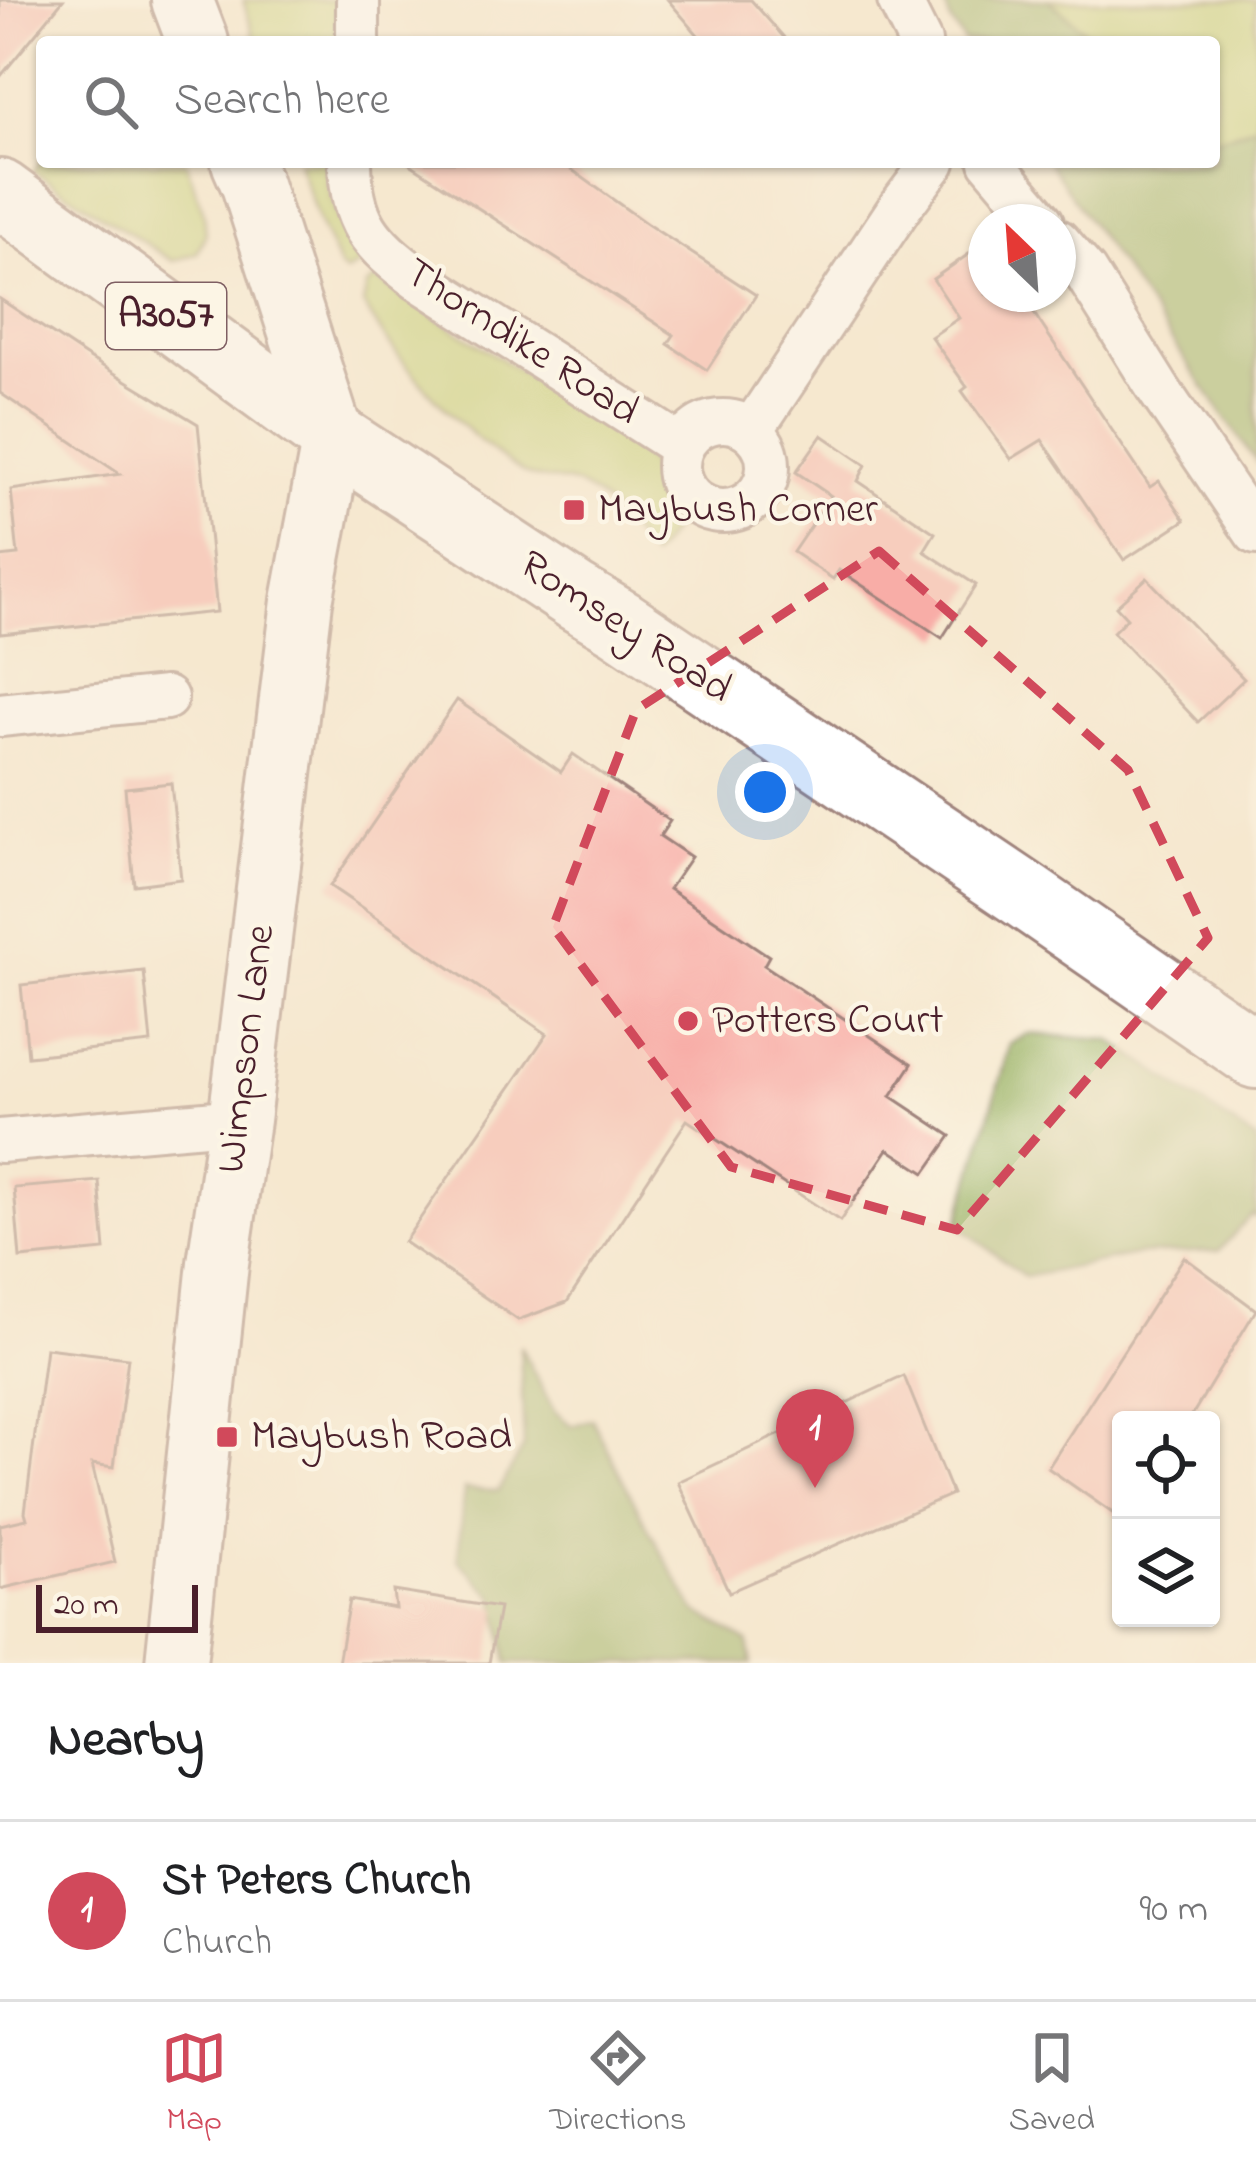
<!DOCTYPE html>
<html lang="en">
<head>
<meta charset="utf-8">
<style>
	:root { --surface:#fff; --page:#f2f2f2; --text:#202124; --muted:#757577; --line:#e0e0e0; --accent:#d1495b }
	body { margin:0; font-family:"Indie Flower",sans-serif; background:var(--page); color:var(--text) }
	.controls { position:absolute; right:36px; bottom:36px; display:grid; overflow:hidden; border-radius:12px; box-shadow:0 3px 9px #0004 }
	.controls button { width:108px; height:108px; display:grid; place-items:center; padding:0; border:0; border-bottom:3px solid var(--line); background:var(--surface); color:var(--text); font:60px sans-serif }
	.compass { position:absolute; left:968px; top:204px; width:108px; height:108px; border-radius:50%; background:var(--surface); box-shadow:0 3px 9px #0004; rotate:335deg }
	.scale { position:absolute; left:36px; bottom:30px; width:162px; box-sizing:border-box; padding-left:12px; border:6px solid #4a1f2b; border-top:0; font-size:33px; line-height:42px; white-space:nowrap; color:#4a1f2b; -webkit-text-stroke:9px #fcf5e5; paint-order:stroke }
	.you { position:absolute; left:765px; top:792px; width:42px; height:42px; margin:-30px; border:9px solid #fff; border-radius:50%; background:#1a73e8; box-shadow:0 0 0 18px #1a73e833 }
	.badge { display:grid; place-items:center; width:78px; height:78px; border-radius:50%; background:var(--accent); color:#fff; font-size:39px; font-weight:700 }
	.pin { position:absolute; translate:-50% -99px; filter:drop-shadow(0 3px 6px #0008) }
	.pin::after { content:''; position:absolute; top:63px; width:42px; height:36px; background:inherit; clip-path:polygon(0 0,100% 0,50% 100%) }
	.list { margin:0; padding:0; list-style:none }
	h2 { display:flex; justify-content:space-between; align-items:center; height:156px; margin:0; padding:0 48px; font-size:51px }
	h2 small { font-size:39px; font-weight:400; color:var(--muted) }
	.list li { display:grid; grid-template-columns:78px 1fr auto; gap:36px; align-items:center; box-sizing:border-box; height:180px; padding:0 48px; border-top:3px solid var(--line) }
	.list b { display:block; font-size:45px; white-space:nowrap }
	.list p { margin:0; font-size:39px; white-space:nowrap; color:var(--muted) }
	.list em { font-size:39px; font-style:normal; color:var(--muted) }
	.icon { flex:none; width:66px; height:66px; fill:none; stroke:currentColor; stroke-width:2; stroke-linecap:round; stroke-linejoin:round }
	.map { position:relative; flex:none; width:1256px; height:1663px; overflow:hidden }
	.search { position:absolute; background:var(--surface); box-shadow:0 3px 9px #0004; left:36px; right:36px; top:36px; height:132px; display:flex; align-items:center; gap:30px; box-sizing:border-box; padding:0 42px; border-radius:12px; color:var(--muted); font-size:45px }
	.sheet { height:336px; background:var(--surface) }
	nav { display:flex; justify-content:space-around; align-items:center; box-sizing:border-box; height:168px; border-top:3px solid var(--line); background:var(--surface); font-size:33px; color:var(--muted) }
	nav a { display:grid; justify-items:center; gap:6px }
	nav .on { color:var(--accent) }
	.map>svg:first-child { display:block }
	.green { fill:#bfce71; stroke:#84764e; stroke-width:3 }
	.forest { fill:#97b163; stroke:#706847; stroke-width:3 }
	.building { fill:#f8ada7 }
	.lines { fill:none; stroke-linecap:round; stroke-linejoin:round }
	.street-casing { stroke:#a0847d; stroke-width:48 }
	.secondary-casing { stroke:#a0847d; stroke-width:66 }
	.primary-casing { stroke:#a0847d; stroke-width:72 }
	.street { stroke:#fff; stroke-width:42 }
	.secondary { stroke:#fff; stroke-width:60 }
	.primary { stroke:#fff; stroke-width:66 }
	.marked { fill:none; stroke:#d1495b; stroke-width:9; stroke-dasharray:24 15; stroke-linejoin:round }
	.poi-dot { fill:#d1495b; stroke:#fcf5e5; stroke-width:4.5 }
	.labels { text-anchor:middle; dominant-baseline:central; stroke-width:9; stroke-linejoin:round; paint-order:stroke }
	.shield { fill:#fcf5e5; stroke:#7f5f63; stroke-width:3 }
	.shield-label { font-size:39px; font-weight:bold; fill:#4a1f2b }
	.street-label { font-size:42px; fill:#4a1f2b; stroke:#fcf5e5 }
	.poi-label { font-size:42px; fill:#4a1f2b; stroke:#fcf5e5; text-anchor:start }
</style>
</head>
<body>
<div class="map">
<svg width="1256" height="1663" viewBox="0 0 1256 1663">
	<rect width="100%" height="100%" fill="#fcf5e5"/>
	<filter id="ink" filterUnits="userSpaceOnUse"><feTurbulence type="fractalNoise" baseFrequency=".00833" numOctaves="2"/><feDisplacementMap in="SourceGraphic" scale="24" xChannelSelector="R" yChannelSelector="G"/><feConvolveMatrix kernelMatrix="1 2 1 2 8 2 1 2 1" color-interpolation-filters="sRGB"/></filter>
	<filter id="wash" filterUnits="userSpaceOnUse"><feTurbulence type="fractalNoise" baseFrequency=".004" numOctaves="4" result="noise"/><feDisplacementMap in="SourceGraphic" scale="48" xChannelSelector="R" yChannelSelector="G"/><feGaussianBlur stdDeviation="2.7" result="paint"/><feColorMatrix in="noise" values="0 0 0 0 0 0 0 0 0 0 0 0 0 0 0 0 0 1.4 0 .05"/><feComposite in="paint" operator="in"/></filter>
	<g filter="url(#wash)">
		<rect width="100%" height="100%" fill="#f6e8cf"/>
		<path class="green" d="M243 0H337L336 42H256Z
			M943 0H1256V461L1214 162V42H965Z
			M42 160V162H186L204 213 206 233 197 253 173 261 33 171Z
			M298 162H328C323 195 345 231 360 260L358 266 346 272 340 268 320 225Z
			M376 279 636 445C660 471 657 496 677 525L651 558C631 533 609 500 579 486 562 478 540 482 524 473 467 439 396 361 363 304L367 286Z"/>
		<path class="forest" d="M943 0H1049L1098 42H964L951 22Z
			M1256 125V462L1048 162H1214V140Z
			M1028 1034 1110 1040 1256 1140V1217L1251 1215 1219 1251 1139 1254 1025 1277 958 1225 1010 1044Z
			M520 1346 554 1411 572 1426 592 1419 649 1530 695 1611 748 1642 752 1663H508L495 1597 458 1560 464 1489 498 1491 524 1447Z"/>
		<g id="blocks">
			<path class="building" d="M0 0H63L0 77Z
				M668 0H751L788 42H704Z
				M407 162H561L647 224 756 295 707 370 668 344 674 335Z
				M986 242V294H1021L1150 487 1159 481 1185 520 1124 560 1042 440 1011 459 962 391 967 387 931 337 959 318 933 279Z
				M0 299 86 356 198 424 217 612 0 634V557L18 555 11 490 120 474 0 393Z
				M822 435 866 465 858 481 935 533 924 551 976 585 942 638 839 570 833 579 793 552 831 496 796 472Z
				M1147 578 1244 679 1198 722 1113 632 1127 618 1116 606Z
				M457 700 561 772 573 754 670 821 660 836 691 857 669 889 769 956 764 965 912 1064 891 1096 951 1136 925 1173 888 1149 840 1221 687 1120 567 1302 518 1320 404 1242 547 1034 330 886Z
				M171 783 181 879 134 885 125 788Z
				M144 971 151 1043 28 1056 21 985Z
				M99 1181 105 1250 20 1258 14 1188Z
				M1184 1257 1256 1310 1189 1420H1121V1519L1048 1468Z
				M46 1348 128 1358 114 1467 92 1464 115 1562 0 1589V1525L27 1519 25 1512Z
				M904 1376 952 1494 729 1592 678 1482Z
				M393 1591 499 1608 489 1663H338L349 1600 395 1608Z"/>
		</g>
	</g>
	<g filter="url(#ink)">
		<use href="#blocks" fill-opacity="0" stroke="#a0847d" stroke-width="3"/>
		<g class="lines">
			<g class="street-casing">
				<path id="street" d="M358 0V42
					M899 0 920 42
					M350 162C351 222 370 243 417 278L682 447
					M991 162 1042 222
					M1058 241 1085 272 1157 387 1256 533
					M678 466a45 45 0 1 1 90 0a45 45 0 1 1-90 0Z
					M751 431 900 207 934 162
					M0 715 166 698
					M0 1141 239 1120"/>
			</g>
			<g class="secondary-casing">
				<path id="secondary" d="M182 0 198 42
					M176 1663 218 1263 239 1120 302 601 333 437 252 185 242 162"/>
			</g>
			<g class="primary-casing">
				<path id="primary" d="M0 193 333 437 576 597 620 623 1023 894 1256 1055"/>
			</g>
			<use href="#street" class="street"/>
			<use href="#secondary" class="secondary"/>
			<use href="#primary" class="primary"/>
		</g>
	</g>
	<path d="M0 0H1256V1663H0ZM879 551 1128 770 1208 938 957 1230 731 1167 553 927 636 710Z" fill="#f6e8cf" fill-opacity=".55" fill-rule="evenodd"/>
	<path class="marked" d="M879 551 1128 770 1208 938 957 1230 731 1167 553 927 636 710Z"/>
	<g class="poi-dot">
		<rect x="562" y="498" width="24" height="24" rx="6"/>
		<circle cx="688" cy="1021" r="12"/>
		<rect x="215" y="1425" width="24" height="24" rx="6"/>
	</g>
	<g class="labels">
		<rect class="shield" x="106" y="283" width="120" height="66" rx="9"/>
		<g class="shield-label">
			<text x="166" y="316">A3057</text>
		</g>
		<g class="street-label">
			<text transform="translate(521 343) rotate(33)">Thorndike Road</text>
			<text transform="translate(625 628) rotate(33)">Romsey Road</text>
			<text transform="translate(247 1049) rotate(-83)">Wimpson Lane</text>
		</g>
		<g class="poi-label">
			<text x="598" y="510">Maybush Corner</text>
			<text x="712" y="1021">Potters Court</text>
			<text x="251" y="1437">Maybush Road</text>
		</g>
	</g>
</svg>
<div class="controls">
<button><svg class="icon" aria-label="locate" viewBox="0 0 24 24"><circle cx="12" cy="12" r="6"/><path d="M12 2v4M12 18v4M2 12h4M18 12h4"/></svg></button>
<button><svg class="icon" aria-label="layers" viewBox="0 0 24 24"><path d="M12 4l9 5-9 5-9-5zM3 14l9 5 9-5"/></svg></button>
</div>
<svg class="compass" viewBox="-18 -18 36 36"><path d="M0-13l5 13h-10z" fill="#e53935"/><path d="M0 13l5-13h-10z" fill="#757577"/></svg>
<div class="scale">20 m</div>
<div class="you"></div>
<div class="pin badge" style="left:815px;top:1488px">1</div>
<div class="search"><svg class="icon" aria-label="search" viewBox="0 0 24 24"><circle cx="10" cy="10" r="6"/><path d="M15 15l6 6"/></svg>Search here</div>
</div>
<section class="sheet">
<h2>Nearby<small></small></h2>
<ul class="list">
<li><span class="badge">1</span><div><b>St Peters Church</b><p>Church</p></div><em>90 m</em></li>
</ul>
</section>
<nav>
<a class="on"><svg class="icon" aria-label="map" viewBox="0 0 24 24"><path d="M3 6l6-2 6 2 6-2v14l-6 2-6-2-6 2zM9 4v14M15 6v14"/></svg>Map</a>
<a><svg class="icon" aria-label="directions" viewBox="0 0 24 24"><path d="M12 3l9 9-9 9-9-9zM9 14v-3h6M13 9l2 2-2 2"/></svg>Directions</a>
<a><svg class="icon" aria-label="saved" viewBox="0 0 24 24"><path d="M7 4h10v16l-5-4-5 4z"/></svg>Saved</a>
</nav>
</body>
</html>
